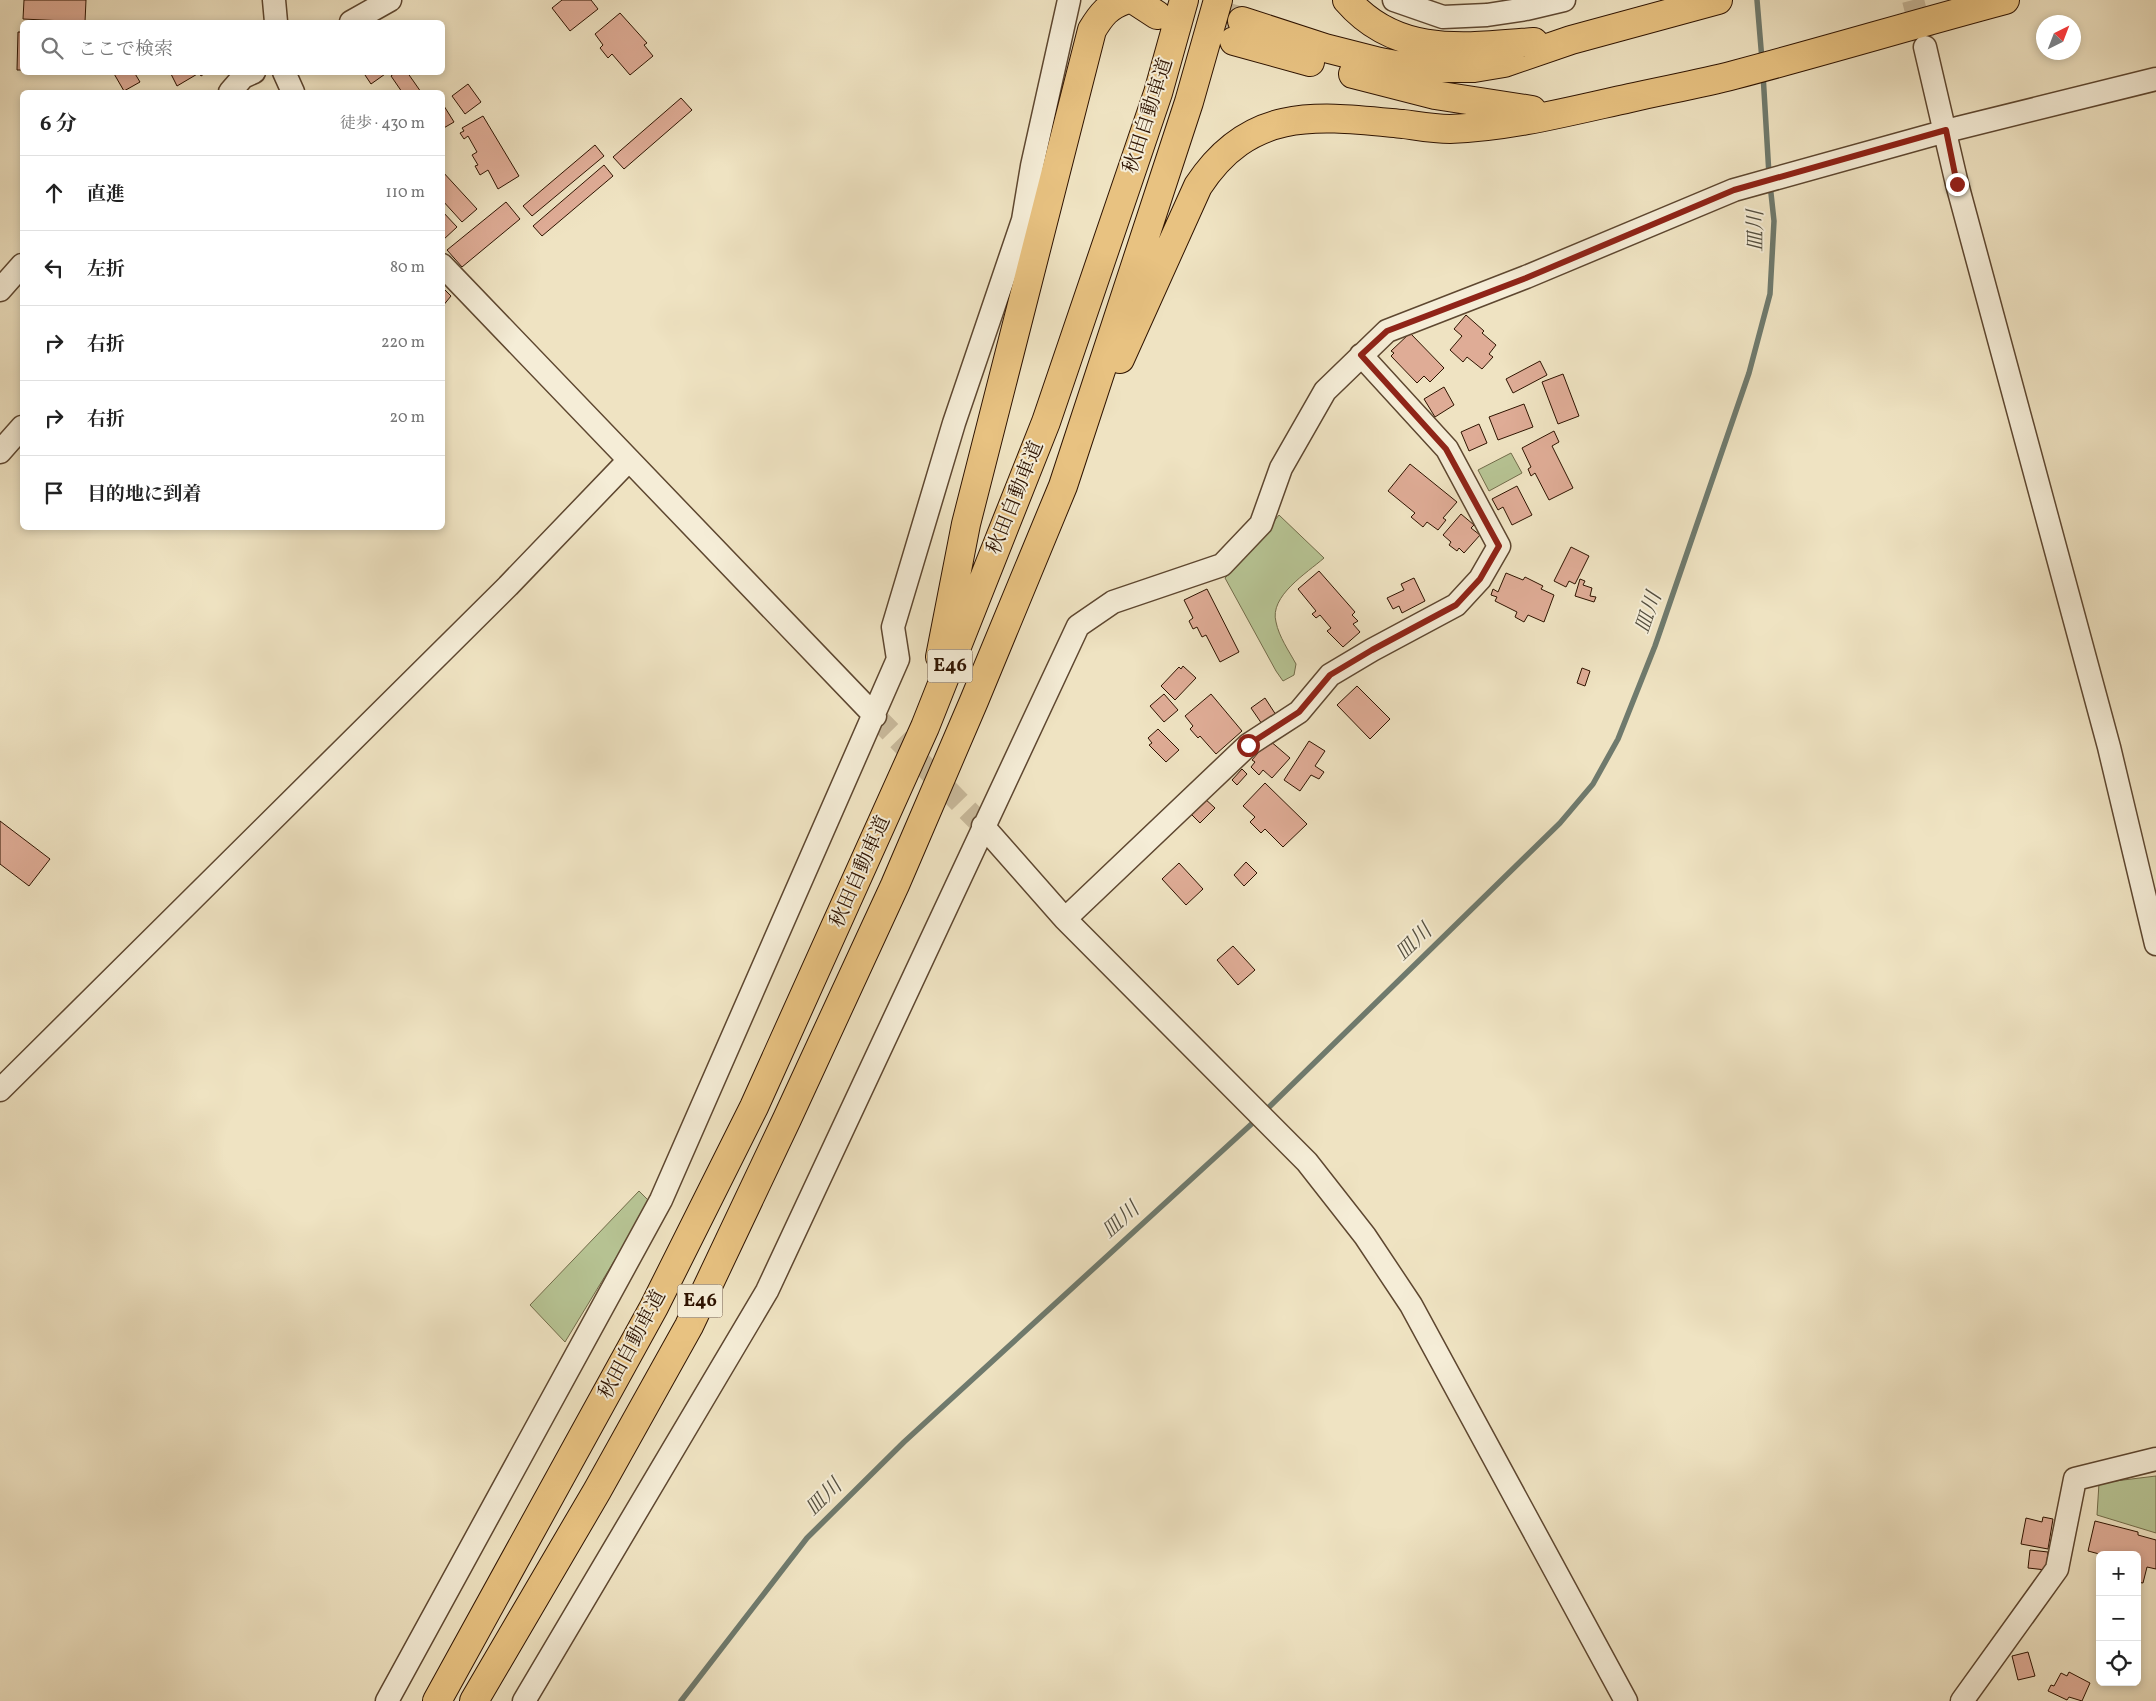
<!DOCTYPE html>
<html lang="ja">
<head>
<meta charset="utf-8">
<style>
	:root { --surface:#fff; --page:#f6f6f6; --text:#222; --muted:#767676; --line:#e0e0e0 }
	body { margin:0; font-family:Vollkorn,"Noto Serif JP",serif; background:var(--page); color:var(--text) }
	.controls { position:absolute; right:15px; bottom:15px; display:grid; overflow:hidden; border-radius:8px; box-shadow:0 2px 8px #0003 }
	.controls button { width:45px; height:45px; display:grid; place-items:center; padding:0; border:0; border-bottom:1px solid var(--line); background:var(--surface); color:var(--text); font:25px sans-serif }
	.compass { position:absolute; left:2036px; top:15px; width:45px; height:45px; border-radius:50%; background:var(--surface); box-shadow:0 2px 8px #0003; rotate:42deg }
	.stop { position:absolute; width:15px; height:15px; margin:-11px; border:4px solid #8f2418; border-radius:50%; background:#fff }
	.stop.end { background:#8f2418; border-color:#fff; box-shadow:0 1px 5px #0008 }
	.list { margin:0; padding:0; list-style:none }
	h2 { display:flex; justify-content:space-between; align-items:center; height:65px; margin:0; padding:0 20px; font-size:21px }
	h2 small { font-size:16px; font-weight:400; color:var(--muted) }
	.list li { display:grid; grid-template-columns:32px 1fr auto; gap:15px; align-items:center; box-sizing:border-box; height:75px; padding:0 20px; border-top:1px solid var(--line) }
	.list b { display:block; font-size:19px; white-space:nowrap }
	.list em { font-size:16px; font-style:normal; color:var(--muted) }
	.icon { flex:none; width:28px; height:28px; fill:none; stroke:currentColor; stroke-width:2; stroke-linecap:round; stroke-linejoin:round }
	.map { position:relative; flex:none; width:2156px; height:1701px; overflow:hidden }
	.search { position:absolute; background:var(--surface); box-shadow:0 2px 8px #0003; left:20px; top:20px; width:425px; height:55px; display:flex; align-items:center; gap:12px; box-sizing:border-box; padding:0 18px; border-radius:8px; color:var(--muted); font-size:19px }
	.panel { position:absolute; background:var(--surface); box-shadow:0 2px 8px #0003; left:20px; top:90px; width:425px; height:440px; border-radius:8px }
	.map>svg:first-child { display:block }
	.green { fill:#b7c494; stroke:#726c4a }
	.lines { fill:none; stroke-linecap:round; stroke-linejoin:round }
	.stream { stroke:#6f7a6d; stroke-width:5.5 }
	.building { fill:#dfac96; stroke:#2e1300 }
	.minor-tunnel { stroke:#c8b99b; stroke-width:22; stroke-dasharray:22 11; stroke-linecap:butt }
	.motorway-tunnel { stroke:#c8b99b; stroke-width:28; stroke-dasharray:28 14; stroke-linecap:butt }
	.minor-casing { stroke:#5e4730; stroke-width:25 }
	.motorway-casing { stroke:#2e1300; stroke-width:30 }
	.minor { stroke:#f5edd7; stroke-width:22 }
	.motorway { stroke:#e8c281; stroke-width:28 }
	.route { stroke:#8f2418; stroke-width:6 }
	.labels { text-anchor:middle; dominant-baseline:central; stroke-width:4; stroke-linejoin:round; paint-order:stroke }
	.shield { fill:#f5edd7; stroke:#6a5440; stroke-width:1 }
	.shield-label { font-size:19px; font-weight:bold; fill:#2e1300 }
	.street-label { font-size:20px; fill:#2e1300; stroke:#f5edd7 }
	.water-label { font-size:21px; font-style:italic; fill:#544f40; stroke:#f5edd7 }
</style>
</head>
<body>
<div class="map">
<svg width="2156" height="1701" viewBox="0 0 2156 1701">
	<rect width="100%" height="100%" fill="#efe3c2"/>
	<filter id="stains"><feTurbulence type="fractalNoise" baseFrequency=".004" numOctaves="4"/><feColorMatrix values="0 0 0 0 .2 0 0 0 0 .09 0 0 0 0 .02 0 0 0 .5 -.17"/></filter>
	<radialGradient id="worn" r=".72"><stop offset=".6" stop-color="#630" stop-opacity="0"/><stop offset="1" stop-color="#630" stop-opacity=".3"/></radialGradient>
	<path class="green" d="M1511 453 1522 473 1489 491 1478 470Z
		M1279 515 1324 558C1307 573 1269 596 1276 622 1279 637 1289 651 1296 664L1294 675 1283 681 1276 671 1225 578 1249 553Z
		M639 1191 650 1202 565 1342 530 1305Z
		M2156 1476V1533L2097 1515 2099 1483Z"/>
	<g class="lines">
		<path class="stream" d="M1757 0 1762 60
			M1763 74 1769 175
			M1263 1113 1560 823 1593 784 1618 739 1655 646 1749 373 1770 294 1774 221 1770 184
			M681 1701 807 1538 904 1442 1257 1119"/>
	</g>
	<path class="building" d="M24 0H86L85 22 23 19Z
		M562 0H591L598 9 570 31 552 8Z
		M620 13 647 43 644 45 653 56 630 75 612 54 608 58 600 48 603 45 595 34Z
		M18 32H22V70H17Z
		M113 72H134L140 82 124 91Z
		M170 72H207L201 76 199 73 177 86Z
		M363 72H388L371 84Z
		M396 72H407L421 92H402L391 76Z
		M468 84 481 102 465 114 452 96Z
		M681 98 692 110 624 169 613 157Z
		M444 106 454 122 442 129V107Z
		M483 116 519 176 498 189 488 170 480 175 475 166 478 165 472 155 477 152 468 136 464 139 460 133 464 131 462 128Z
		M595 145 604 156 532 216 523 206Z
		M604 165 613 176 542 236 533 226Z
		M442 171 477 209 462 222 442 200Z
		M506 202 520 219 462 267 447 250Z
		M442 211 457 227 443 240H442Z
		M442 287 451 296 442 307Z
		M1466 315 1484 331 1482 333 1496 345 1489 354 1493 357 1482 369 1467 357 1463 362 1450 350 1462 336 1454 329Z
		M1410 333 1444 368 1430 382 1424 376 1417 383 1391 356 1394 353 1391 351Z
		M1540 361 1547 375 1513 393 1506 379Z
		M1563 374 1579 416 1558 424 1542 382Z
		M1444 387 1454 405 1435 417 1424 399Z
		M1524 404 1533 427 1498 440 1489 417Z
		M1479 424 1487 443 1469 451 1461 432Z
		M1554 431 1559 442 1552 446 1573 488 1549 500 1535 473 1531 476 1528 469 1531 467 1522 448Z
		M1410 464 1457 502 1443 518 1446 520 1438 530 1427 522 1423 527 1411 517 1415 513 1388 491Z
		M1517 486 1532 515 1512 525 1503 507 1498 510 1492 499Z
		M1461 514 1474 525 1471 528 1480 535 1464 553 1459 548 1457 551 1449 545 1451 542 1443 535Z
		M1571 547 1589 556 1575 584 1569 581 1566 587 1554 581Z
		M1319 571 1355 612 1352 615 1358 621 1353 624 1360 632 1343 647 1327 631 1331 628 1320 615 1316 618 1312 614 1316 611 1298 589Z
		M1506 573 1523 580 1525 577 1543 586 1541 589 1554 595 1544 622 1528 615 1524 622 1515 617 1517 612 1495 601 1497 597 1491 595 1493 589 1498 592Z
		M1414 578 1425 601 1402 613 1399 606 1393 609 1387 598 1404 590 1401 584Z
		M1580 579 1585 581 1583 585 1592 588 1590 596 1596 597 1594 602 1575 596Z
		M1207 589 1239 652 1220 662 1206 635 1202 637 1197 627 1193 629 1189 621 1193 618 1184 600Z
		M1183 666 1196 678 1175 700 1161 686 1179 667 1181 669Z
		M1582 668 1590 671 1585 686 1577 683Z
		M1357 686 1390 719 1370 739 1337 705Z
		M1164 694 1178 710 1164 722 1150 706Z
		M1211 694 1242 731 1216 754 1200 736 1198 738 1190 729 1193 726 1185 716Z
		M1265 698 1276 715 1262 724 1251 708Z
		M1158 729 1179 750 1166 762 1149 745 1152 743 1148 738Z
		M1269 740 1290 758 1272 778 1263 770 1259 775 1251 767 1255 762 1252 760Z
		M1309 741 1325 751 1315 766 1324 772 1319 779 1311 775 1300 791 1284 780Z
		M1242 769 1247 774 1237 785 1232 780Z
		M1265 783 1307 824 1283 847 1265 829 1261 833 1250 822 1255 817 1243 806Z
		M1204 798 1215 808 1200 823 1190 813Z
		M0 821 50 859 29 886 0 864Z
		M1246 862 1257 873 1244 886 1234 875Z
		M1179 863 1203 889 1186 905 1162 879Z
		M1233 946 1255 970 1238 985 1217 960Z
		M2043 1517 2053 1519 2048 1549 2021 1544 2026 1518 2042 1522Z
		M2095 1521 2138 1532V1535L2156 1540V1569L2147 1567 2143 1583 2137 1582V1555H2103L2088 1551Z
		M2030 1550 2048 1552 2046 1570 2028 1568Z
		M2028 1652 2035 1676 2018 1680 2012 1656Z
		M2069 1672 2090 1683 2082 1701 2069 1697 2067 1700 2048 1691 2051 1685 2054 1686 2061 1673 2067 1676Z"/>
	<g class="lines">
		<path class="minor-tunnel" d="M1913 0 1923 39
			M875 716 983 826"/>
		<path class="motorway-tunnel" d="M1170 0 1242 21"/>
		<g class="minor-casing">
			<path id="minor" d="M274 0 276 22
				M1394 0 1443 17 1487 15 1526 9 1564 0
				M351 22 390 0
				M1925 47 1957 184 2109 747 2156 944
				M284 72 293 92
				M230 92 243 77 254 72
				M442 265 875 716
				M0 290 22 265
				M0 452 22 427
				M983 826 1065 919 1307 1162 1365 1236 1411 1305 1626 1701
				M1065 919 1248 745 1299 712 1330 675 1372 650 1456 605 1480 579 1499 546 1447 449 1361 355
				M0 1090 508 586 629 460
				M387 1701 661 1200 898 659 893 627 954 423 1023 220 1032 166 1069 0
				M524 1701 767 1291 1078 626 1113 602 1222 565 1261 524 1281 468 1325 391 1387 331 1526 277 1734 190 1946 131 2156 79
				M1962 1701 2057 1569 2075 1479 2156 1459"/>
		</g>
		<g class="motorway-casing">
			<path id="motorway" d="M1134 0 1157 15
				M1347 0C1397 58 1466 47 1534 42
				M1242 21 1325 48 1380 62 1412 68H1474L1504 63 1571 40 1718 0
				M1234 41 1310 62
				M1353 74 1435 95 1532 110
				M1120 359 1198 186C1251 105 1319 116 1403 124 1418 126 1434 129 1450 129 1510 127 1571 111 1630 98 1665 90 1700 84 1734 75 1825 51 1915 24 2005 0
				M940 657 966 524 1092 30C1101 15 1108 6 1125 0
				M437 1701 654 1307 754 1107 925 727 1046 422 1158 93 1184 0
				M474 1701 597 1491 689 1326 787 1119 895 885 974 701 1063 486 1189 102 1218 0"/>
		</g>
		<use href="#minor" class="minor"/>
		<use href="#motorway" class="motorway"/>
	</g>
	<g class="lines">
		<path class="route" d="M1248 745 1299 712 1330 675 1372 650 1456 605 1480 579 1499 546 1446 449 1361 355 1387 331 1526 278 1734 190 1946 130 1957 184"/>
	</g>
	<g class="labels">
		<g class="shield">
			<rect x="927.5" y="649.5" width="45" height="33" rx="4"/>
			<rect x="677.5" y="1284.5" width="45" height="33" rx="4"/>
		</g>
		<g class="shield-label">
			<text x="950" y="666">E46</text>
			<text x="700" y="1301">E46</text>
		</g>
		<g class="street-label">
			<text transform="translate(1149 116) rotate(-72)">秋田自動車道</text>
			<text transform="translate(1016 498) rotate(-68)">秋田自動車道</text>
			<text transform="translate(861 872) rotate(-66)">秋田自動車道</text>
			<text transform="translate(633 1345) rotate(-62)">秋田自動車道</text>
		</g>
		<g class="water-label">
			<text transform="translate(1756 231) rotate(-90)">皿川</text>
			<text transform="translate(1649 613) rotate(-71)">皿川</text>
			<text transform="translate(1414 943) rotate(-44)">皿川</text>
			<text transform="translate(1121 1221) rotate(-42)">皿川</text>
			<text transform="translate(824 1498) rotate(-45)">皿川</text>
		</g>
	</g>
	<rect width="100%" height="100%" filter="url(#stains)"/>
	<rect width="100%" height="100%" fill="url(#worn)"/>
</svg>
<div class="controls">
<button>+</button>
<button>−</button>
<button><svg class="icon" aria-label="locate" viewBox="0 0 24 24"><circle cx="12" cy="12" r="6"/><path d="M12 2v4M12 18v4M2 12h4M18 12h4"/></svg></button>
</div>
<svg class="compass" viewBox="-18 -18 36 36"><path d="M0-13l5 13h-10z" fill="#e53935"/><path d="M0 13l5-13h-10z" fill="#767676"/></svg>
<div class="stop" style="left:1248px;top:745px"></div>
<div class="stop end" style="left:1957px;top:184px"></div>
<div class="search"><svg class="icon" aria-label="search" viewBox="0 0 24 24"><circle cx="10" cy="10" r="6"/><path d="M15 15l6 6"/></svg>ここで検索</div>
<section class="panel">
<h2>6 分<small>徒歩 · 430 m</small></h2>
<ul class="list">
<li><svg class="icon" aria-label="ahead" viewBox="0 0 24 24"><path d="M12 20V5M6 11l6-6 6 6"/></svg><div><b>直進</b></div><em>110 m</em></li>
<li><svg class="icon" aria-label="left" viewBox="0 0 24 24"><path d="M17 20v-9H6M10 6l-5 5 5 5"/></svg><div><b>左折</b></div><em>80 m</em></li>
<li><svg class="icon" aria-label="right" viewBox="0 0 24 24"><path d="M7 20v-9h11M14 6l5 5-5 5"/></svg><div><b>右折</b></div><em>220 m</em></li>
<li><svg class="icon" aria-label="right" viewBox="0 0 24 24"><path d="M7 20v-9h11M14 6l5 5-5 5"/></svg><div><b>右折</b></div><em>20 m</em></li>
<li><svg class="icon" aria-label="arrive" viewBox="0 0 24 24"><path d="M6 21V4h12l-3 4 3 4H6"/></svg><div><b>目的地に到着</b></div></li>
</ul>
</section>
</div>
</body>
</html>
